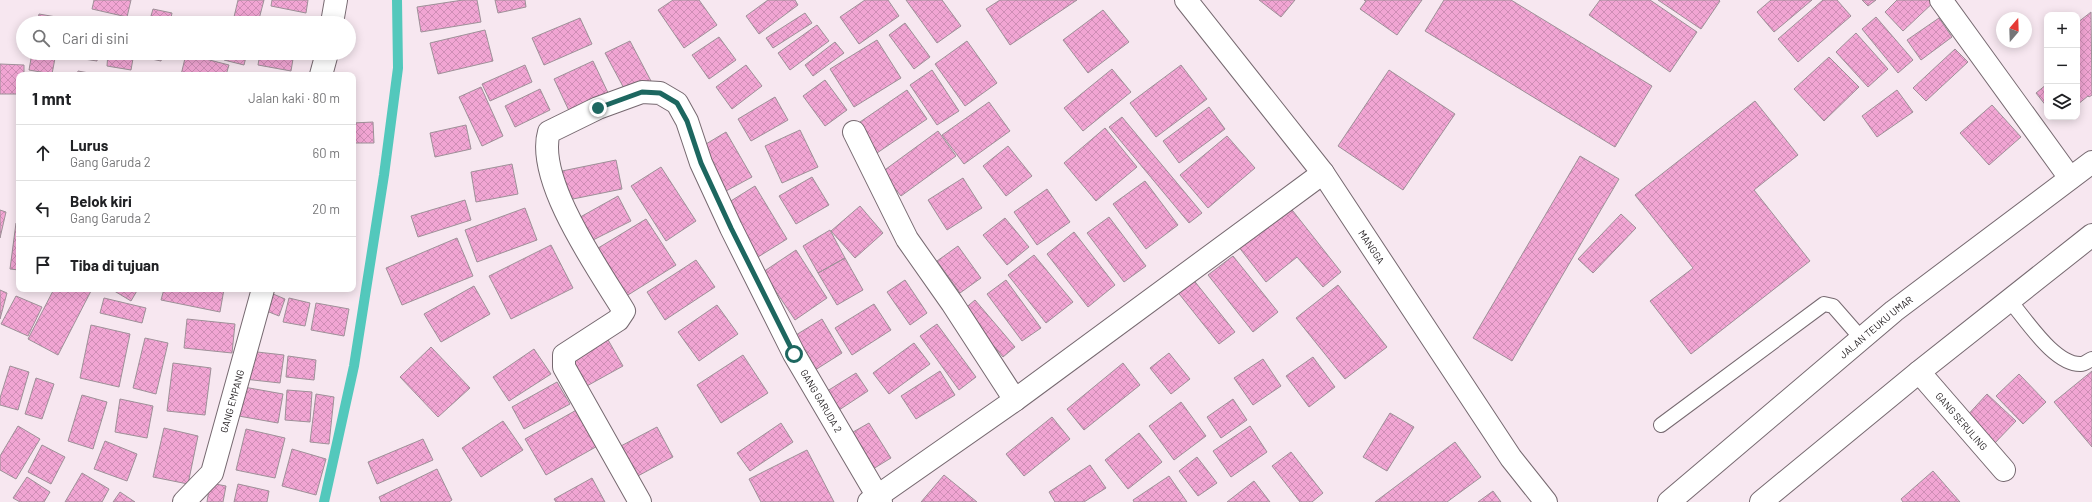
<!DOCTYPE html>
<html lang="id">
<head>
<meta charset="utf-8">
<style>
	:root { --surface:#fff; --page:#f2f2f2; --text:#202124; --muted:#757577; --line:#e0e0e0 }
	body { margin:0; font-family:Barlow,sans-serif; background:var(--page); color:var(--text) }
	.controls { position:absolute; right:12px; top:12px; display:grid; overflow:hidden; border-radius:8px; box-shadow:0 2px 10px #0003 }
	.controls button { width:36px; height:36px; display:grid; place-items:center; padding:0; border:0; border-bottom:1px solid var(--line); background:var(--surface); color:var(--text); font:20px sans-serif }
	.compass { position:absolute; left:1996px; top:12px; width:36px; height:36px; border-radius:50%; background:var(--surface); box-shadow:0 2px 10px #0003; rotate:19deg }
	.stop { position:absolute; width:12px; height:12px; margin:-9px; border:3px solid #1d6760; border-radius:50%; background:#fff }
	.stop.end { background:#1d6760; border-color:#fff; box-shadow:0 1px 4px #0008 }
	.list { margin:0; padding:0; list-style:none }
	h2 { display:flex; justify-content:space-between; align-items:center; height:52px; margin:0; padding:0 16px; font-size:17px }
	h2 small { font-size:13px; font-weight:400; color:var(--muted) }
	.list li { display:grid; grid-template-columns:26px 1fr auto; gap:12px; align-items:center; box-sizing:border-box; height:56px; padding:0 16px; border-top:1px solid var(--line) }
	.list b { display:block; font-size:15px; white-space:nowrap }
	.list p { margin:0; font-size:13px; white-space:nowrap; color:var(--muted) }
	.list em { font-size:13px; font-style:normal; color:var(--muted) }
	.icon { flex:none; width:22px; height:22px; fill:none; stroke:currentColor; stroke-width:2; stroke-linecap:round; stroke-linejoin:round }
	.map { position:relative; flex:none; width:2092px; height:502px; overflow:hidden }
	.search { position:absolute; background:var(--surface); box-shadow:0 2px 10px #0003; left:16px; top:16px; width:340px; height:44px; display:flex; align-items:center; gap:10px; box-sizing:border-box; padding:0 14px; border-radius:22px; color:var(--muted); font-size:15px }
	.panel { position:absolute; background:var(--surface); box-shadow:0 2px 10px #0003; left:16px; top:72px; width:340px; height:220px; border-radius:8px }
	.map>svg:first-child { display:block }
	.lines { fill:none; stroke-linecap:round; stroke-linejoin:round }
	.stream { stroke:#53c8bc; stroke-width:10 }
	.building { fill:url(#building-cross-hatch); stroke:#9e9098 }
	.service-casing { stroke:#766970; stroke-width:16 }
	.minor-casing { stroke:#766970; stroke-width:24 }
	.trunk-casing { stroke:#766970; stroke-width:24 }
	.service { stroke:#fff; stroke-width:14 }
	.minor { stroke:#fff; stroke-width:22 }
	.trunk { stroke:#fff; stroke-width:22 }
	.route { stroke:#1d6760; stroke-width:5 }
	.labels { text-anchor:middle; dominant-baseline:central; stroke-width:3; stroke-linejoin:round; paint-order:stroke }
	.street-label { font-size:10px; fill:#1d181b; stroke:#fff }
</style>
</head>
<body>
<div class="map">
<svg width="2092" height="502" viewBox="0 0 2092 502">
	<defs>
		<pattern id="building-cross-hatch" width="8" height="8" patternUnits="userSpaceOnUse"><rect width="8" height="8" fill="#f1a5d3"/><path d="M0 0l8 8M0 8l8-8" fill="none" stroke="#ce8db5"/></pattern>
	</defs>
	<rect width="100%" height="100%" fill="#f7e7f0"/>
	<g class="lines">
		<path class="stream" d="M324 502 354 366 384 175 398 68 397 0"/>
	</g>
	<path class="building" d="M94 0H131L127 17 92 9Z
		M238 0H264L258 23 234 17Z
		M272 0H308L306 13 271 6Z
		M463 0H477L481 22 421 32 417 7Z
		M495 0H525L526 7 498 13Z
		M673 0H699L717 25 684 48 658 10Z
		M768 0H795L798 5 759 34 746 16Z
		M865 0H888L899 16 859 44 840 17Z
		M906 0H942L961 26 937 43Z
		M1000 0H1077L1010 45 986 9Z
		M1259 0H1295L1281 17Z
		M1364 0H1422L1397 35 1360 9 1366 1Z
		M1444 0H1511L1652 86 1615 147 1425 31Z
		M1600 0H1650L1697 32 1670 72 1589 15Z
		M1658 0H1719L1720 1 1701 29Z
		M1771 0H1812L1774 32 1757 12Z
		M1823 0H1837L1851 16 1798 62 1778 39Z
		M1862 0H1876L1868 6Z
		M1897 0H1936L1903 31 1885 12Z
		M153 9 172 13 170 23H149Z
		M1103 10 1129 42 1088 73 1063 40Z
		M2091 12 2092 95 2089 97 2088 96 2077 105V23Z
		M805 13 812 23 773 48 766 38Z
		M39 14 62 18 61 23H37Z
		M1876 17 1913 60 1898 73 1862 29Z
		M580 18 592 44 544 65 532 38Z
		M1939 18 1952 37 1921 60 1907 40Z
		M905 23 930 57 914 69 889 35Z
		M817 25 829 41 790 70 778 53Z
		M485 30 493 61 438 74 430 43Z
		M1856 33 1888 69 1868 87 1836 52Z
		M719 37 736 60 709 79 692 55Z
		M877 40 901 78 854 107 830 69Z
		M630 41 651 81 627 94 605 53Z
		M967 41 997 83 965 106 935 64Z
		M835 42 844 53 813 76 805 65Z
		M1955 49 1968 62 1926 101 1913 88Z
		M32 53H56L52 74 29 70Z
		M71 53H98L97 61 71 57Z
		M108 53H134L131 70 107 66Z
		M143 53H163L161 61 142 57Z
		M226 53H247L244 65 224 60Z
		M260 53H294L291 71 258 65Z
		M186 54 229 65 226 75H181Z
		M1829 57 1859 87 1824 121 1794 89Z
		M593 61 610 97 571 115 554 79Z
		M0 64 24 65V75H19V94H0Z
		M525 65 532 82 490 101 482 84Z
		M746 65 762 86 732 109 716 87Z
		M1181 65 1207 99 1156 137 1130 103Z
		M1112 69 1131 92 1083 131 1064 108Z
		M932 70 959 111 937 125 910 85Z
		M1389 70 1455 114 1403 190 1338 146Z
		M78 71 100 75H77Z
		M825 80 847 110 825 126 803 96Z
		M2047 84V107L2036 93Z
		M481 87 503 136 482 146 459 97Z
		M540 89 550 110 515 127 505 106Z
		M907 90 927 119 877 153 857 124Z
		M1897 90 1913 112 1877 137 1862 116Z
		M775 97 788 120 751 141 738 119Z
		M1755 101 1798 155 1754 190 1810 261 1691 354 1650 301 1693 268 1635 195Z
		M989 102 1010 131 964 164 942 135Z
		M1992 105 2021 137 1989 165 1960 133Z
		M1209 107 1225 129 1179 163 1163 141Z
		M1122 117 1202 213 1189 223 1109 127Z
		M373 122 374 143H353V123Z
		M466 125 471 149 435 157 430 133Z
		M1105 128 1137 167 1096 201 1064 163Z
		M800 130 818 167 782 183 765 146Z
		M938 131 956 156 901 196 882 172Z
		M726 132 752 177 726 191 701 147Z
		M1227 136 1255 168 1208 208 1180 175Z
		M1008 146 1032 176 1006 196 983 166Z
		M1580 156 1619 179 1512 361 1473 338Z
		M616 160 622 189 568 200 562 171Z
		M512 164 518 194 476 202 471 172Z
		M661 167 696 221 666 241 631 186Z
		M812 177 829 205 796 224 779 196Z
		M963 178 982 208 947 230 928 200Z
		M1145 181 1178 225 1146 249 1113 204Z
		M755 186 787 239 758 257 726 204Z
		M1047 189 1070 222 1037 245 1014 212Z
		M618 196 631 221 587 243 575 220Z
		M465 200 471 220 418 237 411 216Z
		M860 206 883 233 855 258 831 231Z
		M1289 206 1341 272 1323 287 1297 257 1266 282 1238 246Z
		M525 208 537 240 477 262 465 230Z
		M0 210 6 212 0 238Z
		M1621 214 1636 228 1593 273 1578 259Z
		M1109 217 1146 266 1124 282 1087 233Z
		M1005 218 1029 247 1007 265 983 235Z
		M646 219 676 265 620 300 590 253Z
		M16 223H19V270L10 269Z
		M830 230 845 258 818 273 803 246Z
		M1074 232 1115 285 1088 307 1047 254Z
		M457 238 473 276 402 305 386 268Z
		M551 245 573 288 511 319 489 276Z
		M958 246 981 278 960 293 937 261Z
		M796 250 827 298 795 320 763 272Z
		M1034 255 1073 302 1046 323 1008 275Z
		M1233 256 1278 312 1253 332 1208 275Z
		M845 258 863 290 837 305 818 273Z
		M696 260 715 287 665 320 647 292Z
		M1192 278 1235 332 1219 344 1176 290Z
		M905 280 927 313 910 325 887 292Z
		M1006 280 1041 328 1022 341 987 294Z
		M1338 285 1387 347 1345 379 1296 318Z
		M474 286 490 314 441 342 424 314Z
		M54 289H87L91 291 58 355 28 339Z
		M111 289H138L131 301Z
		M164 289H224L220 312 161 300Z
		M0 290 7 293 0 319Z
		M266 291 285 299 279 316 259 308Z
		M16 296 42 307 28 336 1 324Z
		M104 298 146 308 142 323 100 313Z
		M289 298 310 303 305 326 283 322Z
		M975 300 1015 347 1003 357 963 310Z
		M316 303 349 309 344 336 311 330Z
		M874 304 891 330 852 355 835 328Z
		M717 305 738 334 699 361 678 332Z
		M187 319 235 324 232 353 184 348Z
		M822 319 842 353 812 372 791 338Z
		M937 324 976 377 959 390 920 336Z
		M91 325 130 334 119 387 80 378Z
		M145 338 168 343 156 394 133 388Z
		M607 338 623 366 585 387 569 359Z
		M914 343 930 364 889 394 873 373Z
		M431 347 470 388 438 417 400 377Z
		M534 349 551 374 509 401 493 377Z
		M248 351 284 355 280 383 244 379Z
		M1169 353 1190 379 1171 394 1150 368Z
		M743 355 768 393 721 423 697 385Z
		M288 356 316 360 314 380 286 377Z
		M1313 357 1335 387 1309 407 1286 376Z
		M1263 359 1281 386 1253 405 1234 378Z
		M173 363 211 368 205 415 167 411Z
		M1123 363 1140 385 1084 430 1067 409Z
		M10 366 29 372 18 410 0 405V398Z
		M940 371 955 395 916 419 901 396Z
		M2092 371V447L2054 402Z
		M856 373 868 391 836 412 824 393Z
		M2019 374 2046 402 2023 424 1996 396Z
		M36 378 54 384 42 419 25 414Z
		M557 382 570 404 524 429 512 407Z
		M238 386 283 394 278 423 233 415Z
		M287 390 312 392 310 422 285 420Z
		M316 394 334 397 329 444 310 442Z
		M1987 394 2016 421 1992 446 1964 419Z
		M82 395 107 402 93 449 68 441Z
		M120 399 153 406 147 438 115 432Z
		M1233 399 1247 420 1221 438 1207 417Z
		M1181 402 1206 436 1174 460 1149 426Z
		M580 408 601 444 546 475 525 439Z
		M1390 413 1414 427 1387 471 1363 457Z
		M1052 417 1070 439 1024 476 1006 454Z
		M503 421 523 450 481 477 462 448Z
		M781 423 793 442 750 471 737 453Z
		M869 423 891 458 868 472 846 436Z
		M18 426 40 439 16 479 0 470V456Z
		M1250 426 1267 452 1231 477 1213 451Z
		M657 427 673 457 636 477 619 447Z
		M164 428 198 436 188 484 153 477Z
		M246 429 285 438 275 478 236 470Z
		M1139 433 1162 462 1128 489 1105 460Z
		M423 439 433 460 377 484 368 462Z
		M105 441 137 454 127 481 94 469Z
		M1455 442 1481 477 1447 502H1375Z
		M42 445 65 457 51 484 28 472Z
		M292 449 326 459 316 495 282 486Z
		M807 450 834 502H761L749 479Z
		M1291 452 1323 493 1312 502H1300L1272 466Z
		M1197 457 1217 483 1198 496 1179 471Z
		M1090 465 1106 488 1084 502H1055L1049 492Z
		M437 469 452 500 449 502H381L379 497Z
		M1933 471 1960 502H1903L1901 499Z
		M82 473 109 489 102 502H65Z
		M944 475 977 502H921Z
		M1169 476 1187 502H1134L1133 500Z
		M27 477 50 492 44 502H20L13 498Z
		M592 478 605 502H556L554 499Z
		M1254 481 1270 502H1227Z
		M210 483 226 486 223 502H207Z
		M238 484 269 491 267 502H234Z
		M1493 491 1501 502H1478Z
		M120 492 135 502H113Z"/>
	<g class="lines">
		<g class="service-casing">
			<path id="service" d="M2009 300C2026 319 2054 365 2081 364 2085 364 2089 360 2092 359
				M1661 425 1824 304 1833 306 1861 338"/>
		</g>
		<g class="minor-casing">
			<g id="minor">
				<path id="s1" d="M1186 0 1323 173 1511 458 1546 502"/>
				<path d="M1941 0 2070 178"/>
				<path d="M332 23 336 0"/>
				<path d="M321 75 327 53"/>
				<path d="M854 132 907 239 952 303 1015 400"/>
				<path id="s2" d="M1919 372 2004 470"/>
				<path id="s3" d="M184 502 212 473 263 289"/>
				<path id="s4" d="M640 502 564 367V355L618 320 624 311C599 270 535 180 549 132L598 108 642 92 660 93 677 103 687 121 701 163 731 228 794 354 881 502"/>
				<path d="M869 502 1015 400 1323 173"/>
			</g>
		</g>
		<g class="trunk-casing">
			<g id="trunk">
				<path id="s5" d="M1669 502 1894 311 2092 162"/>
				<path d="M1761 502 1919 372 2092 235"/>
			</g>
		</g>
		<use href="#service" class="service"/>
		<use href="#minor" class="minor"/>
		<use href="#trunk" class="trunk"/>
	</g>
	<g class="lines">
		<path class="route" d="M598 108 642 92 660 93 677 103 687 121 701 163 731 228 794 354"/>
	</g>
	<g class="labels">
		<g class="street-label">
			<text stroke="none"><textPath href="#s1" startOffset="309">MANGGA</textPath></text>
			<text stroke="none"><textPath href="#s5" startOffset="271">JALAN TEUKU UMAR</textPath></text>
			<text stroke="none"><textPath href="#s3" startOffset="115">GANG EMPANG</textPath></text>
			<text stroke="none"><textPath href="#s4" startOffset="911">GANG GARUDA 2</textPath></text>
			<text stroke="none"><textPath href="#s2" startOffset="65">GANG SERULING</textPath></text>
		</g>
	</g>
</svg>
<div class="controls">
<button>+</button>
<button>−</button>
<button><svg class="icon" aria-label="layers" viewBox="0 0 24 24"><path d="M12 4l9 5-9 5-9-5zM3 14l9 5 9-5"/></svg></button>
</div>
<svg class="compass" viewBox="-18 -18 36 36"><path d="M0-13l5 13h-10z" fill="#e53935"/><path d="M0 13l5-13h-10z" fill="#757577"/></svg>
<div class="stop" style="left:794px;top:354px"></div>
<div class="stop end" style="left:598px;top:108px"></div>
<div class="search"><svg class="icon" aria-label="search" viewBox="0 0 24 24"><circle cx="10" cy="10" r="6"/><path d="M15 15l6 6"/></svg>Cari di sini</div>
<section class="panel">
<h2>1 mnt<small>Jalan kaki · 80 m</small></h2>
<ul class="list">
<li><svg class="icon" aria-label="ahead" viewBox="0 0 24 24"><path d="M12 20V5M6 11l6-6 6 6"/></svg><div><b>Lurus</b><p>Gang Garuda 2</p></div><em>60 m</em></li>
<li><svg class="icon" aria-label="left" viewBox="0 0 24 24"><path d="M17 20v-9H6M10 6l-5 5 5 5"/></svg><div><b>Belok kiri</b><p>Gang Garuda 2</p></div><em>20 m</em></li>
<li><svg class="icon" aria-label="arrive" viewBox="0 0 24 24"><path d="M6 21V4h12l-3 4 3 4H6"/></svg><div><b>Tiba di tujuan</b></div></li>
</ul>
</section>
</div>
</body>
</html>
